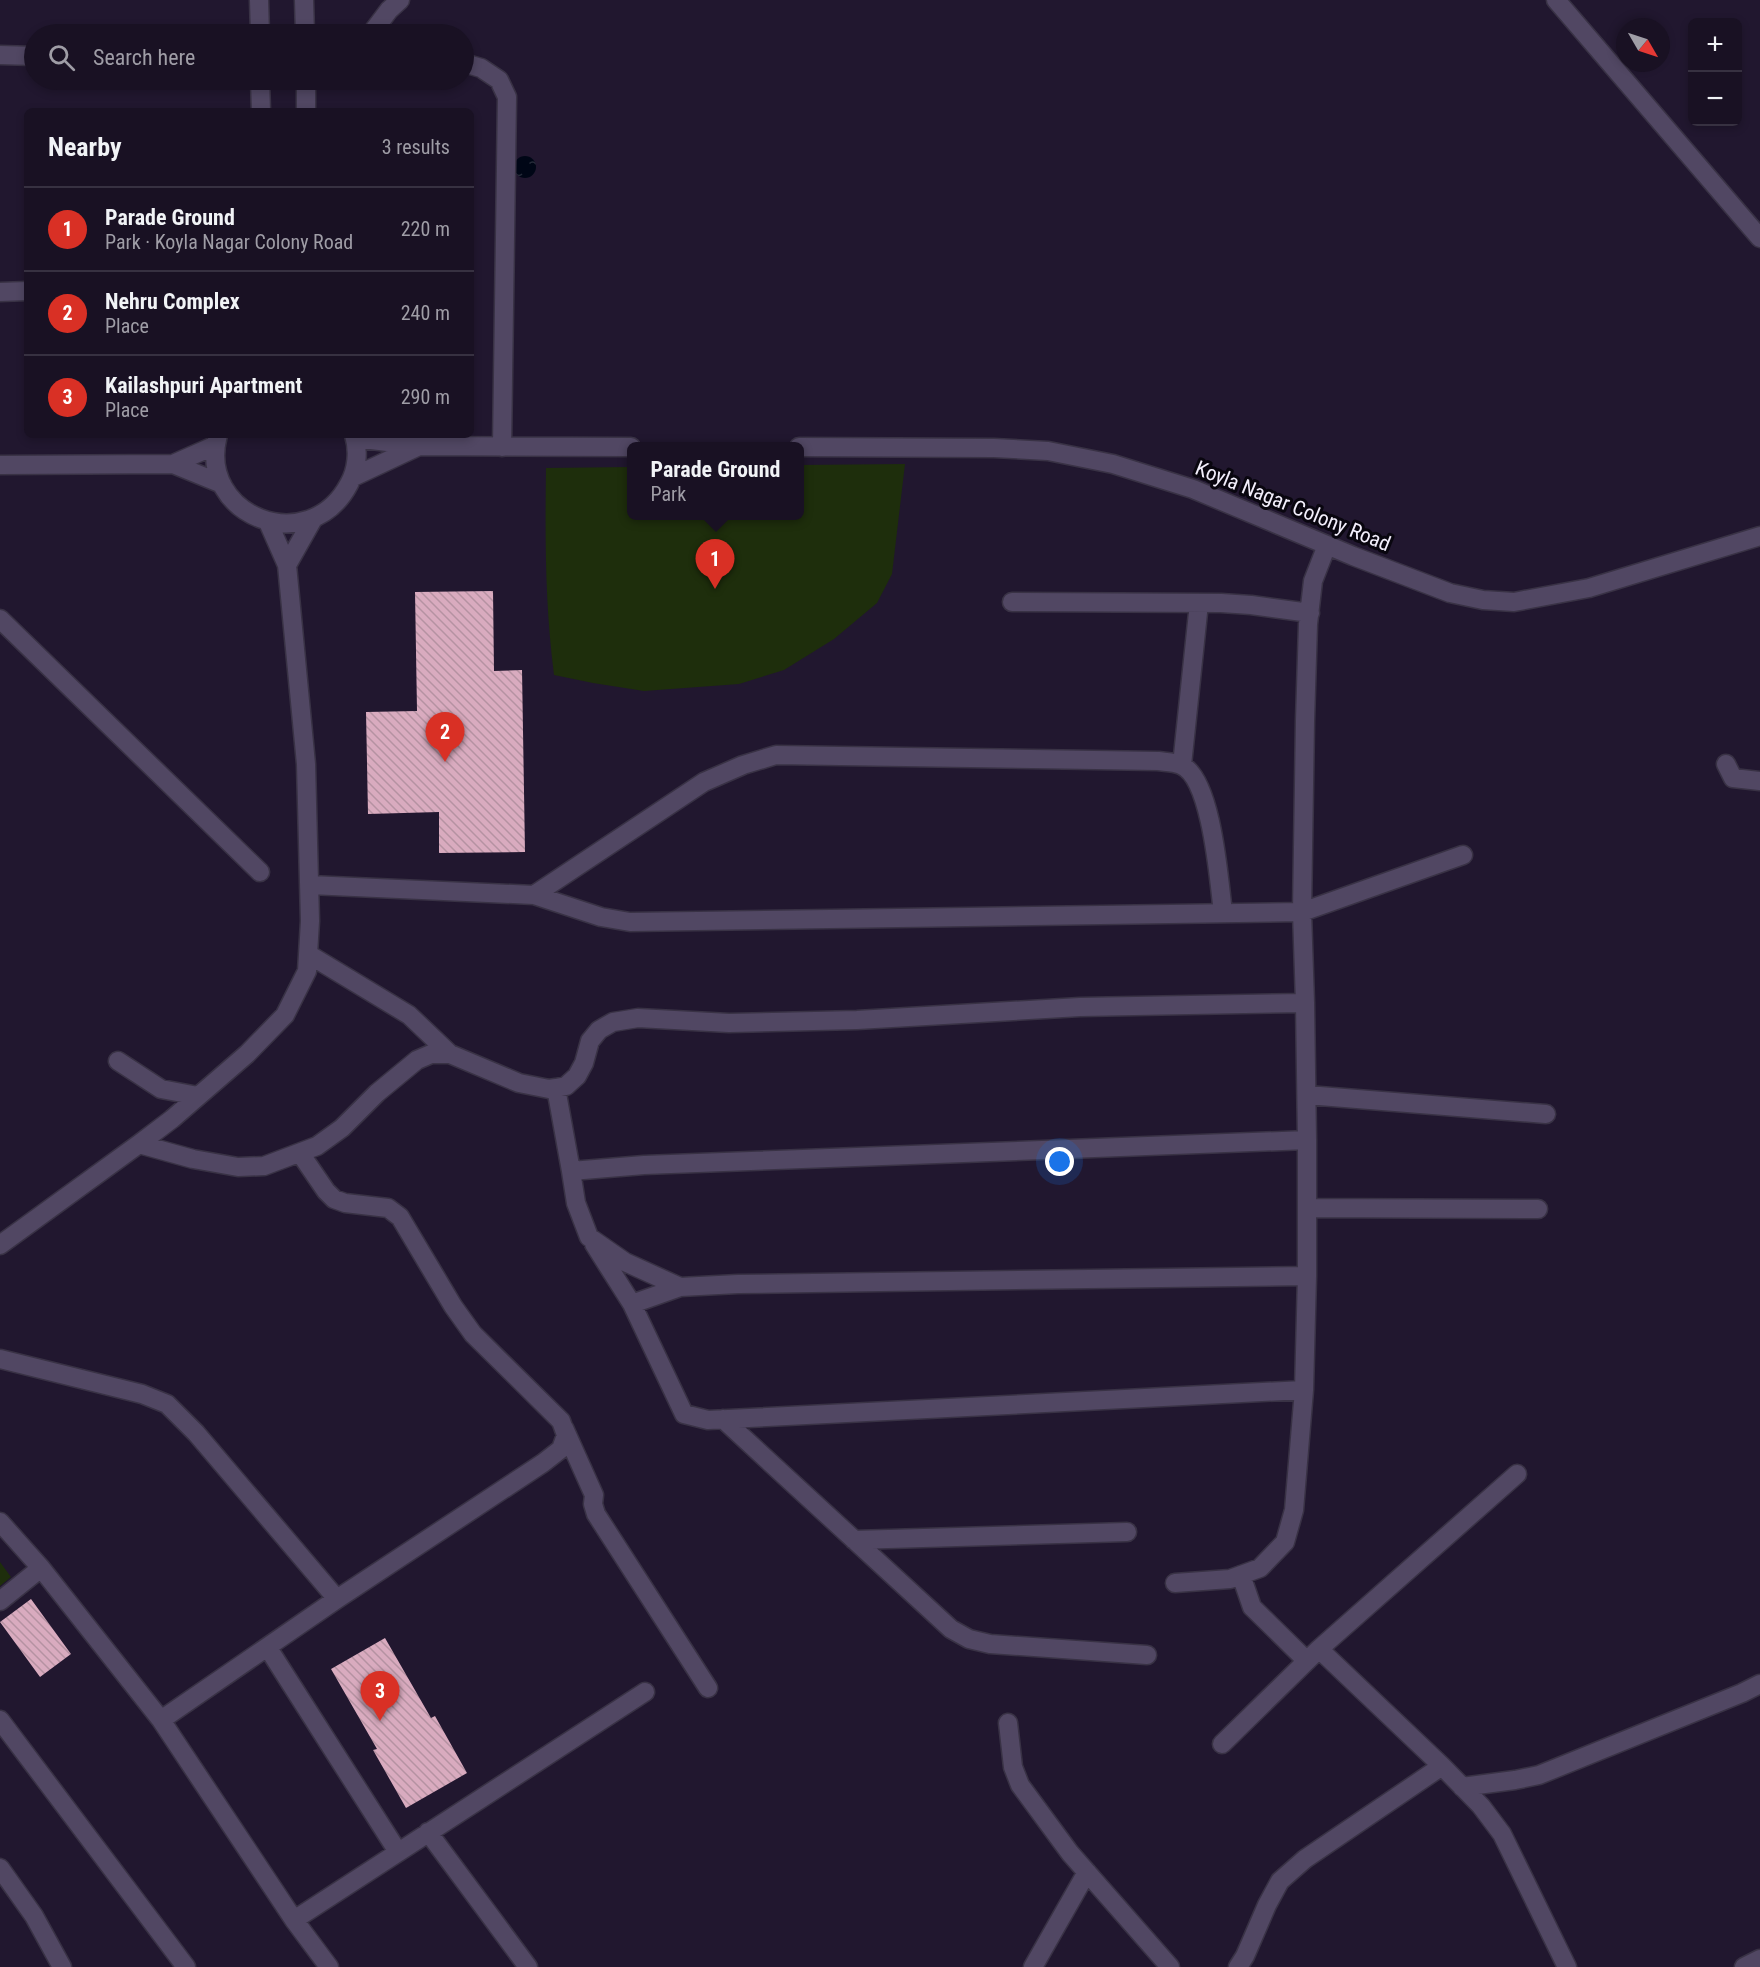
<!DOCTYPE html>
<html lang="en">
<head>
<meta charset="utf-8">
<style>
	:root { --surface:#191123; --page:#261f30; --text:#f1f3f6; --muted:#9f9da6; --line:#373141; --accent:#d93025 }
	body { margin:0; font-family:"Roboto Condensed",sans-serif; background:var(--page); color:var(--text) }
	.controls { position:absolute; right:18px; top:18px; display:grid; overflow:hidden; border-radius:9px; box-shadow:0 3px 9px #0003 }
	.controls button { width:54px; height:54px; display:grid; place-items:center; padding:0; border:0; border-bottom:2px solid var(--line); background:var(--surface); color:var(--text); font:30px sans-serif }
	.compass { position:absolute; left:1616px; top:18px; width:54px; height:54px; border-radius:50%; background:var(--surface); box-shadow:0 3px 9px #0003; rotate:129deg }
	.you { position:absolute; left:1060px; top:1162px; width:21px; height:21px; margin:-15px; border:4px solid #fff; border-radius:50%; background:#1a73e8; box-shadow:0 0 0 9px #1a73e833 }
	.badge { display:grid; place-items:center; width:39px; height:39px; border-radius:50%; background:var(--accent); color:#fff; font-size:20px; font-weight:700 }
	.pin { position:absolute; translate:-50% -50px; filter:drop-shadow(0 2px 3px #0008) }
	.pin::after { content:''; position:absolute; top:32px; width:21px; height:18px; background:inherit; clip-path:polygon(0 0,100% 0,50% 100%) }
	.popup { position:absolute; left:627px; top:442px; width:177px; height:78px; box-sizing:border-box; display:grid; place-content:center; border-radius:9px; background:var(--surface); filter:drop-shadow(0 2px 4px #0005); font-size:20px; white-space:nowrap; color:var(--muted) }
	.popup b { font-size:22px; color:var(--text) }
	.popup::after { content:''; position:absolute; left:50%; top:100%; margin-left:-12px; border:12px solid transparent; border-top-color:var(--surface) }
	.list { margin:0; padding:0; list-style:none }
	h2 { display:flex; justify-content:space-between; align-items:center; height:78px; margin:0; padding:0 24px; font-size:26px }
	h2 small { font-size:20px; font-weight:400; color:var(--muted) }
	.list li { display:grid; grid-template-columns:39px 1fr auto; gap:18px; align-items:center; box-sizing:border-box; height:84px; padding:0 24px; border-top:2px solid var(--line) }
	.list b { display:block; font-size:22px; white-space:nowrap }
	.list p { margin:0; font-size:20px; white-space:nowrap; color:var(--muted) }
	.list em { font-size:20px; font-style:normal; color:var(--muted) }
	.icon { flex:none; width:33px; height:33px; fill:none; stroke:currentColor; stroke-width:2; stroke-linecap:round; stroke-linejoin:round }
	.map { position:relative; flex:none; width:1760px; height:1967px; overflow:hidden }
	.search { position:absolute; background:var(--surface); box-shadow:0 3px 9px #0003; left:24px; top:24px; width:450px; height:66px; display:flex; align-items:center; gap:15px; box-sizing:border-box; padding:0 21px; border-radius:33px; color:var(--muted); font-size:22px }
	.panel { position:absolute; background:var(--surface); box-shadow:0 3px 9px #0003; left:24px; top:108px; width:450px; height:330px; border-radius:9px }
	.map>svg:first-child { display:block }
	.green { fill:#1e2e0c }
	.water { fill:url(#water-ripples) }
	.building { fill:url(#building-back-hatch) }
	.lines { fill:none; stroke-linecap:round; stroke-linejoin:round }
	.minor-casing { stroke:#393245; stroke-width:21 }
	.minor { stroke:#514763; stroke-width:18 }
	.labels { text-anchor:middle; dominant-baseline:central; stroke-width:6; stroke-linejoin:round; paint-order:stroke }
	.street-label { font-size:21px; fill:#f3effc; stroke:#09060f }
</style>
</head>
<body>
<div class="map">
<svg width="1760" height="1967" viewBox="0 0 1760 1967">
	<defs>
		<pattern id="water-ripples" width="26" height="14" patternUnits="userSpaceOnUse" patternTransform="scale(1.5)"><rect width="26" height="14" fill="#000616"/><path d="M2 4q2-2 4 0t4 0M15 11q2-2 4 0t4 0" fill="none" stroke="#262b39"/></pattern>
		<pattern id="building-back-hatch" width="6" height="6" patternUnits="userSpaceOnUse" patternTransform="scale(1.5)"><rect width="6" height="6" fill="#d9abbf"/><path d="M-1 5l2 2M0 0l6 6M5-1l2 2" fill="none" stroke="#b592a2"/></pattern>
	</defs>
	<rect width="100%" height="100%" fill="#21172f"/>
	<path class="green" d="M905 464 892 574 877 603 834 639 784 670 739 684 644 691 593 683 554 675C545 605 545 538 546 468L631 467V516H799V465Z
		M0 1562 11 1577 0 1586Z"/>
	<path class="water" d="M514 167a11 11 0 1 1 22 0a11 11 0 1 1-22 0Z"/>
	<path class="building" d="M493 591 494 671 522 670 525 852 439 853V812L368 814 366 712 417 711 415 592Z
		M31 1599 71 1654 40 1677 0 1622Z
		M385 1638 431 1718 435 1716 467 1773 406 1808 373 1750 377 1749 331 1669Z"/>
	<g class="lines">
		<g class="minor-casing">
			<path id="minor" d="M259 0 260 34
				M304 0 305 34
				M1556 0 1760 238
				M371 34 389 10 400 0
				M0 55 34 56
				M464 63 481 68 499 80 507 97 502 447
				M260 80 261 111
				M306 80V111
				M0 292 27 291
				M218 435C196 516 309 560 349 484 357 470 359 451 354 435
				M356 438 419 446 631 447
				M799 447 994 448 1048 451 1113 464 1193 489 1353 556 1450 593 1483 600 1514 602 1589 588 1760 536
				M173 464 222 484
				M0 465 173 464 216 445
				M353 477 419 446
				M287 565 313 519
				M1012 602 1221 603 1251 605 1310 613
				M0 619 260 872
				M1726 764 1733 778 1760 781
				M1182 765 1199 603
				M310 885 534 895 601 917 630 922 1302 912 1463 855
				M534 895 704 782 743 765 776 755 1158 761C1165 762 1175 762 1181 765 1212 778 1219 881 1223 913
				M308 954 409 1015 450 1054
				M1305 1003 1307 1140
				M118 1061 161 1089 198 1096
				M556 1088 571 1171 644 1165 1307 1140V1276L738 1284 680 1287 625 1262 589 1237 576 1203 571 1171
				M1307 1095 1546 1114
				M139 1144 193 1159 238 1167 264 1166 317 1146 342 1128 377 1093 417 1060 431 1054H450L519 1083 549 1089 556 1088 566 1086 577 1076 584 1063 590 1041 599 1030 613 1022 638 1018 729 1023 857 1020 1080 1007 1305 1003 1302 912 1305 721 1308 624 1313 581 1327 545
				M1307 1208 1538 1209
				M594 1244 632 1304 684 1414 708 1420 1304 1390
				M0 1245 139 1144 172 1119 247 1054 285 1015 307 971 310 921 306 764 287 565 268 522
				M632 1304 680 1287
				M0 1359 142 1394 167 1404 196 1433 337 1599
				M723 1419 951 1629 969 1639 990 1644 1147 1655
				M564 1428 594 1495 593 1504 596 1514 708 1688
				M0 1522 41 1568 161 1720 294 1920 329 1967
				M854 1540 1127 1532
				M1241 1575 1252 1607 1307 1661
				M1175 1583 1230 1579 1260 1568 1285 1542 1294 1510 1304 1390 1307 1276
				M0 1601 41 1568
				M268 1648 398 1852
				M1319 1649 1442 1766 1481 1806 1502 1834 1567 1967
				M0 1720 186 1967
				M161 1720 337 1599 543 1463 561 1449 566 1435 561 1421 473 1334 453 1306 400 1217 388 1208 345 1203 334 1199 326 1191 300 1153
				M1008 1723 1013 1767 1020 1785 1070 1853 1170 1967
				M1222 1744 1319 1649 1517 1474
				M1462 1787 1515 1780 1539 1775 1742 1693 1760 1684
				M428 1832 528 1967
				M0 1868 34 1916 62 1967
				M294 1920 645 1692
				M1033 1967 1087 1872
				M1238 1967 1245 1956 1267 1905 1280 1881 1305 1859 1442 1766
				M1744 1967 1760 1959"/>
		</g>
		<use href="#minor" class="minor"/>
	</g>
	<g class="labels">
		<g class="street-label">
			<text transform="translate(1293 506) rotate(22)">Koyla Nagar Colony Road</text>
		</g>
	</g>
</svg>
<div class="controls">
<button>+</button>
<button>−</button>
</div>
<svg class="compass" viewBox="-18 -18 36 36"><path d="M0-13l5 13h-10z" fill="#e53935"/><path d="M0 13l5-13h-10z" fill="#9f9da6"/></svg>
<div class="you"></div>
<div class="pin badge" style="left:715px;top:589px">1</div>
<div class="popup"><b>Parade Ground</b>Park</div>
<div class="pin badge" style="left:445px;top:762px">2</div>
<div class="pin badge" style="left:380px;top:1721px">3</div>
<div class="search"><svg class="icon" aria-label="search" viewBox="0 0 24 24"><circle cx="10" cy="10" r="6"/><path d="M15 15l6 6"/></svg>Search here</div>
<section class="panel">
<h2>Nearby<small>3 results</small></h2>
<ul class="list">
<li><span class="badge">1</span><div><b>Parade Ground</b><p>Park · Koyla Nagar Colony Road</p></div><em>220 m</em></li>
<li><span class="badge">2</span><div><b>Nehru Complex</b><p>Place</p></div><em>240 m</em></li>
<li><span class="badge">3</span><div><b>Kailashpuri Apartment</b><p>Place</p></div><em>290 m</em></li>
</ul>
</section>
</div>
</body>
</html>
